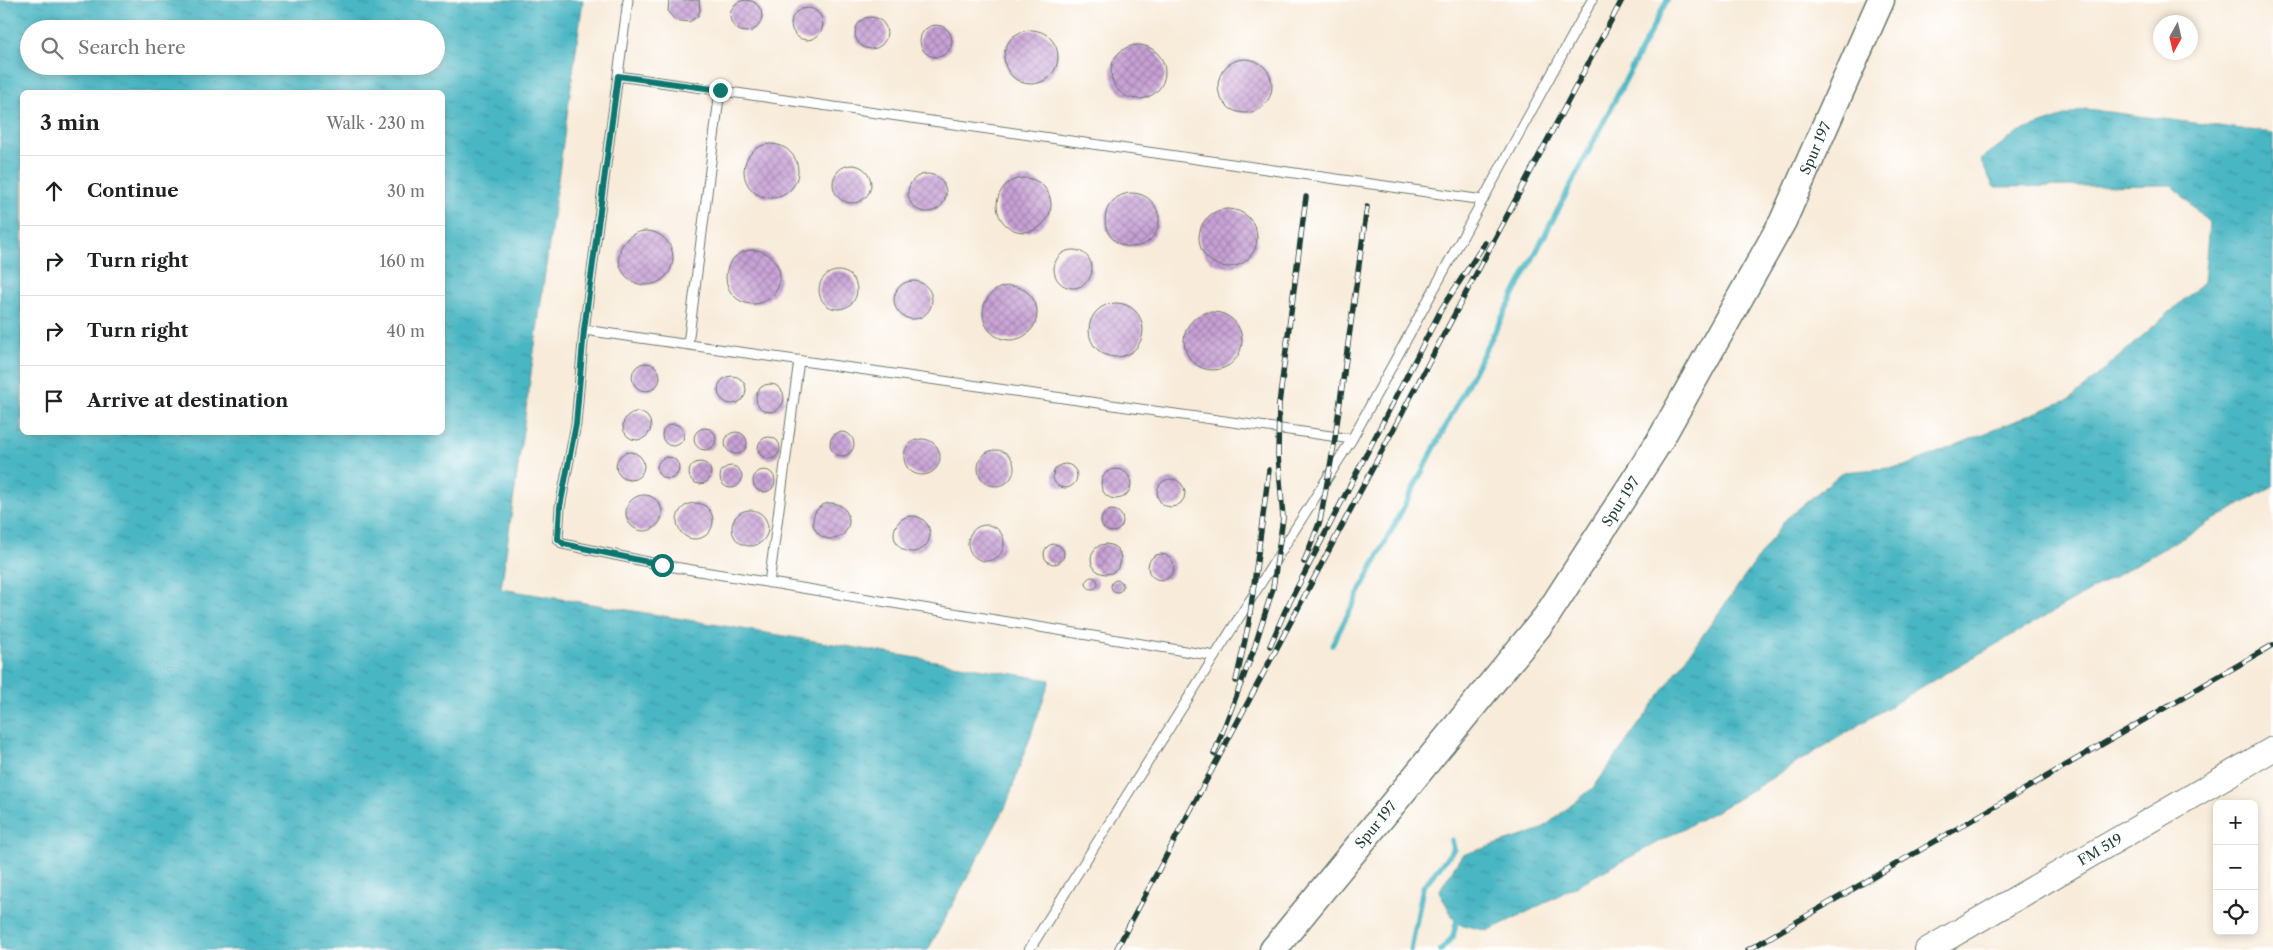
<!DOCTYPE html>
<html lang="en">
<head>
<meta charset="utf-8">
<style>
	:root { --surface:#fff; --page:#f6f6f6; --text:#202124; --muted:#757577; --line:#e0e0e0 }
	body { margin:0; font-family:"Libre Caslon Text",serif; background:var(--page); color:var(--text) }
	.controls { position:absolute; right:15px; bottom:15px; display:grid; overflow:hidden; border-radius:8px; box-shadow:0 2px 8px #0003 }
	.controls button { width:45px; height:45px; display:grid; place-items:center; padding:0; border:0; border-bottom:1px solid var(--line); background:var(--surface); color:var(--text); font:25px sans-serif }
	.compass { position:absolute; left:2153px; top:15px; width:45px; height:45px; border-radius:50%; background:var(--surface); box-shadow:0 2px 8px #0003; rotate:188deg }
	.stop { position:absolute; width:15px; height:15px; margin:-11px; border:4px solid #0f766e; border-radius:50%; background:#fff }
	.stop.end { background:#0f766e; border-color:#fff; box-shadow:0 1px 5px #0008 }
	.list { margin:0; padding:0; list-style:none }
	h2 { display:flex; justify-content:space-between; align-items:center; height:65px; margin:0; padding:0 20px; font-size:21px }
	h2 small { font-size:16px; font-weight:400; color:var(--muted) }
	.list li { display:grid; grid-template-columns:32px 1fr auto; gap:15px; align-items:center; box-sizing:border-box; height:70px; padding:0 20px; border-top:1px solid var(--line) }
	.list b { display:block; font-size:19px; white-space:nowrap }
	.list em { font-size:16px; font-style:normal; color:var(--muted) }
	.icon { flex:none; width:28px; height:28px; fill:none; stroke:currentColor; stroke-width:2; stroke-linecap:round; stroke-linejoin:round }
	.map { position:relative; flex:none; width:2273px; height:950px; overflow:hidden }
	.search { position:absolute; background:var(--surface); box-shadow:0 2px 8px #0003; left:20px; top:20px; width:425px; height:55px; display:flex; align-items:center; gap:12px; box-sizing:border-box; padding:0 18px; border-radius:28px; color:var(--muted); font-size:19px }
	.panel { position:absolute; background:var(--surface); box-shadow:0 2px 8px #0003; left:20px; top:90px; width:425px; height:345px; border-radius:8px }
	.map>svg:first-child { display:block }
	.water { fill:url(#water-ripples); stroke:#347a7c; fill-rule:evenodd }
	.lines { fill:none; stroke-linecap:round; stroke-linejoin:round }
	.stream { stroke:#48b6c3; stroke-width:5.5 }
	.building { fill:url(#building-cross-hatch) }
	.lane-casing { stroke:#6b7a6e; stroke-width:11 }
	.secondary-casing { stroke:#6b7a6e; stroke-width:26 }
	.primary-casing { stroke:#6b7a6e; stroke-width:29 }
	.lane { stroke:#fff; stroke-width:9 }
	.secondary { stroke:#fff; stroke-width:24 }
	.primary { stroke:#fff; stroke-width:26 }
	.rail-casing { stroke:#1f3d34; stroke-width:5.5 }
	.rail { stroke:#fff; stroke-width:4; stroke-dasharray:11; stroke-linecap:butt }
	.route { stroke:#0f766e; stroke-width:6 }
	.labels { text-anchor:middle; dominant-baseline:central; stroke-width:4.5; stroke-linejoin:round; paint-order:stroke }
	.street-label { font-size:14px; fill:#1f3d34; stroke:#fff }
</style>
</head>
<body>
<div class="map">
<svg width="2273" height="950" viewBox="0 0 2273 950">
	<defs>
		<pattern id="water-ripples" width="26" height="14" patternUnits="userSpaceOnUse" patternTransform="scale(1.25)"><rect width="26" height="14" fill="#48b6c3"/><path d="M2 4q2-2 4 0t4 0M15 11q2-2 4 0t4 0" fill="none" stroke="#3b959f"/></pattern>
		<pattern id="building-cross-hatch" width="8" height="8" patternUnits="userSpaceOnUse" patternTransform="scale(1.25)"><rect width="8" height="8" fill="#c8a0d5"/><path d="M0 0l8 8M0 8l8-8" fill="none" stroke="#a284ae"/></pattern>
	</defs>
	<rect width="100%" height="100%" fill="#fff"/>
	<filter id="ink" filterUnits="userSpaceOnUse"><feTurbulence type="fractalNoise" baseFrequency=".02" numOctaves="2"/><feDisplacementMap in="SourceGraphic" scale="10" xChannelSelector="R" yChannelSelector="G"/><feConvolveMatrix kernelMatrix="1 2 1 2 8 2 1 2 1" color-interpolation-filters="sRGB"/></filter>
	<filter id="wash" filterUnits="userSpaceOnUse"><feTurbulence type="fractalNoise" baseFrequency=".0096" numOctaves="4" result="noise"/><feDisplacementMap in="SourceGraphic" scale="20" xChannelSelector="R" yChannelSelector="G"/><feGaussianBlur stdDeviation="1.12" result="paint"/><feColorMatrix in="noise" values="0 0 0 0 0 0 0 0 0 0 0 0 0 0 0 0 0 1.4 0 .05"/><feComposite in="paint" operator="in"/></filter>
	<g filter="url(#wash)">
		<rect width="100%" height="100%" fill="#f8ebd9"/>
		<path class="water" d="M0 0H583L501 589 1050 680 1006 806 928 950H0ZM29 29H436V66H29ZM22 92H442V432H22Z
			M2085 109 2273 133V486L1925 685 1729 804 1531 910 1487 931 1456 923 1439 891 1462 855 1539 831 1594 787 1786 519 1843 472 1902 467 2072 398 2204 282 2209 223 2172 185 1994 187 1980 160 2018 132Z"/>
		<g class="lines">
			<path class="stream" d="M1332 645 1667 0
				M1411 950 1423 887 1454 849 1452 840
				M1441 950 1453 937 1456 923"/>
		</g>
		<g id="blocks">
			<path class="building" d="M730 16a16 16 0 1 1 32 0a16 16 0 1 1-32 0Z
				M669 0H699L700 10 698 16 689 22 675 20 668 12Z
				M791 24a16 16 0 1 1 32 0a16 16 0 1 1-32 0Z
				M855 33a16 16 0 1 1 32 0a16 16 0 1 1-32 0Z
				M920 41a16 16 0 1 1 32 0a16 16 0 1 1-32 0Z
				M1004 57a27 27 0 1 1 54 0a27 27 0 1 1-54 0Z
				M1111 72a27 27 0 1 1 54 0a27 27 0 1 1-54 0Z
				M1218 86a27 27 0 1 1 54 0a27 27 0 1 1-54 0Z
				M744 171a27 27 0 1 1 54 0a27 27 0 1 1-54 0Z
				M833 184a19 19 0 1 1 38 0a19 19 0 1 1-38 0Z
				M908 193a19 19 0 1 1 38 0a19 19 0 1 1-38 0Z
				M997 205a27 27 0 1 1 54 0a27 27 0 1 1-54 0Z
				M1105 220a27 27 0 1 1 54 0a27 27 0 1 1-54 0Z
				M1199 238a29 29 0 1 1 58 0a29 29 0 1 1-58 0Z
				M619 258a27 27 0 1 1 54 0a27 27 0 1 1-54 0Z
				M726 277a27 27 0 1 1 54 0a27 27 0 1 1-54 0Z
				M1054 269a19 19 0 1 1 38 0a19 19 0 1 1-38 0Z
				M819 290a19 19 0 1 1 38 0a19 19 0 1 1-38 0Z
				M894 300a19 19 0 1 1 38 0a19 19 0 1 1-38 0Z
				M983 313a27 27 0 1 1 54 0a27 27 0 1 1-54 0Z
				M1089 330a27 27 0 1 1 54 0a27 27 0 1 1-54 0Z
				M1184 341a29 29 0 1 1 58 0a29 29 0 1 1-58 0Z
				M632 377a14 14 0 1 1 28 0a14 14 0 1 1-28 0Z
				M718 390a14 14 0 1 1 28 0a14 14 0 1 1-28 0Z
				M756 398a14 14 0 1 1 28 0a14 14 0 1 1-28 0Z
				M623 426a14 14 0 1 1 28 0a14 14 0 1 1-28 0Z
				M662 435a11 11 0 1 1 22 0a11 11 0 1 1-22 0Z
				M694 439a11 11 0 1 1 22 0a11 11 0 1 1-22 0Z
				M830 444a12 12 0 1 1 24 0a12 12 0 1 1-24 0Z
				M725 443a11 11 0 1 1 22 0a11 11 0 1 1-22 0Z
				M758 448a11 11 0 1 1 22 0a11 11 0 1 1-22 0Z
				M904 457a18 18 0 1 1 36 0a18 18 0 1 1-36 0Z
				M978 468a18 18 0 1 1 36 0a18 18 0 1 1-36 0Z
				M616 466a14 14 0 1 1 28 0a14 14 0 1 1-28 0Z
				M657 468a11 11 0 1 1 22 0a11 11 0 1 1-22 0Z
				M689 473a11 11 0 1 1 22 0a11 11 0 1 1-22 0Z
				M1053 476a12 12 0 1 1 24 0a12 12 0 1 1-24 0Z
				M720 477a11 11 0 1 1 22 0a11 11 0 1 1-22 0Z
				M1101 484a15 15 0 1 1 30 0a15 15 0 1 1-30 0Z
				M753 481a11 11 0 1 1 22 0a11 11 0 1 1-22 0Z
				M1157 493a14 14 0 1 1 28 0a14 14 0 1 1-28 0Z
				M626 513a18 18 0 1 1 36 0a18 18 0 1 1-36 0Z
				M813 521a18 18 0 1 1 36 0a18 18 0 1 1-36 0Z
				M677 521a18 18 0 1 1 36 0a18 18 0 1 1-36 0Z
				M1101 521a11 11 0 1 1 22 0a11 11 0 1 1-22 0Z
				M732 528a18 18 0 1 1 36 0a18 18 0 1 1-36 0Z
				M894 534a18 18 0 1 1 36 0a18 18 0 1 1-36 0Z
				M968 543a18 18 0 1 1 36 0a18 18 0 1 1-36 0Z
				M1044 554a10 10 0 1 1 20 0a10 10 0 1 1-20 0Z
				M1091 559a15 15 0 1 1 30 0a15 15 0 1 1-30 0Z
				M1148 567a13 13 0 1 1 26 0a13 13 0 1 1-26 0Z
				M1086 583a6 6 0 1 1 12 0a6 6 0 1 1-12 0Z
				M1111 586a6 6 0 1 1 12 0a6 6 0 1 1-12 0Z"/>
		</g>
	</g>
	<g filter="url(#ink)">
		<use href="#blocks" fill-opacity="0" stroke="#6b7a6e" stroke-width="1"/>
		<g class="lines">
			<g class="lane-casing">
				<path id="lane" d="M628 0 584 330 1352 439
					M618 76 1483 200
					M584 330 576 424 560 507 558 539 563 544 662 565 1215 656
					M688 344 720 90
					M769 583 799 360
					M1029 950 1352 439 1592 0"/>
			</g>
			<g class="secondary-casing">
				<g id="secondary">
					<path id="s1" d="M1927 950 2273 749"/>
				</g>
			</g>
			<g class="primary-casing">
				<g id="primary">
					<path id="s2" d="M1273 950 1546 617 1659 442 1783 221 1881 0"/>
				</g>
			</g>
			<use href="#lane" class="lane"/>
			<use href="#secondary" class="secondary"/>
			<use href="#primary" class="primary"/>
			<g class="rail-casing">
				<path id="rail" d="M1304 562 1320 521 1334 445 1367 207
					M1270 646 1285 611 1442 308 1485 243
					M1236 681 1249 622 1269 470
					M1214 754 1253 652 1273 588 1283 518 1278 455 1279 404 1306 197
					M1116 950 1622 0
					M1748 950 2273 645"/>
			</g>
			<use href="#rail" class="rail"/>
		</g>
	</g>
	<g class="lines" filter="url(#ink)">
		<path class="route" d="M662 565 564 544 558 539 560 507 576 424 584 330 618 76 720 90"/>
	</g>
	<g class="labels">
		<g class="street-label">
			<text stroke="none"><textPath href="#s2" startOffset="972">Spur 197</textPath></text>
			<text stroke="none"><textPath href="#s2" startOffset="568">Spur 197</textPath></text>
			<text stroke="none"><textPath href="#s2" startOffset="162">Spur 197</textPath></text>
			<text stroke="none"><textPath href="#s1" startOffset="200">FM 519</textPath></text>
		</g>
	</g>
</svg>
<div class="controls">
<button>+</button>
<button>−</button>
<button><svg class="icon" aria-label="locate" viewBox="0 0 24 24"><circle cx="12" cy="12" r="6"/><path d="M12 2v4M12 18v4M2 12h4M18 12h4"/></svg></button>
</div>
<svg class="compass" viewBox="-18 -18 36 36"><path d="M0-13l5 13h-10z" fill="#e53935"/><path d="M0 13l5-13h-10z" fill="#757577"/></svg>
<div class="stop" style="left:662px;top:565px"></div>
<div class="stop end" style="left:720px;top:90px"></div>
<div class="search"><svg class="icon" aria-label="search" viewBox="0 0 24 24"><circle cx="10" cy="10" r="6"/><path d="M15 15l6 6"/></svg>Search here</div>
<section class="panel">
<h2>3 min<small>Walk · 230 m</small></h2>
<ul class="list">
<li><svg class="icon" aria-label="ahead" viewBox="0 0 24 24"><path d="M12 20V5M6 11l6-6 6 6"/></svg><div><b>Continue</b></div><em>30 m</em></li>
<li><svg class="icon" aria-label="right" viewBox="0 0 24 24"><path d="M7 20v-9h11M14 6l5 5-5 5"/></svg><div><b>Turn right</b></div><em>160 m</em></li>
<li><svg class="icon" aria-label="right" viewBox="0 0 24 24"><path d="M7 20v-9h11M14 6l5 5-5 5"/></svg><div><b>Turn right</b></div><em>40 m</em></li>
<li><svg class="icon" aria-label="arrive" viewBox="0 0 24 24"><path d="M6 21V4h12l-3 4 3 4H6"/></svg><div><b>Arrive at destination</b></div></li>
</ul>
</section>
</div>
</body>
</html>
